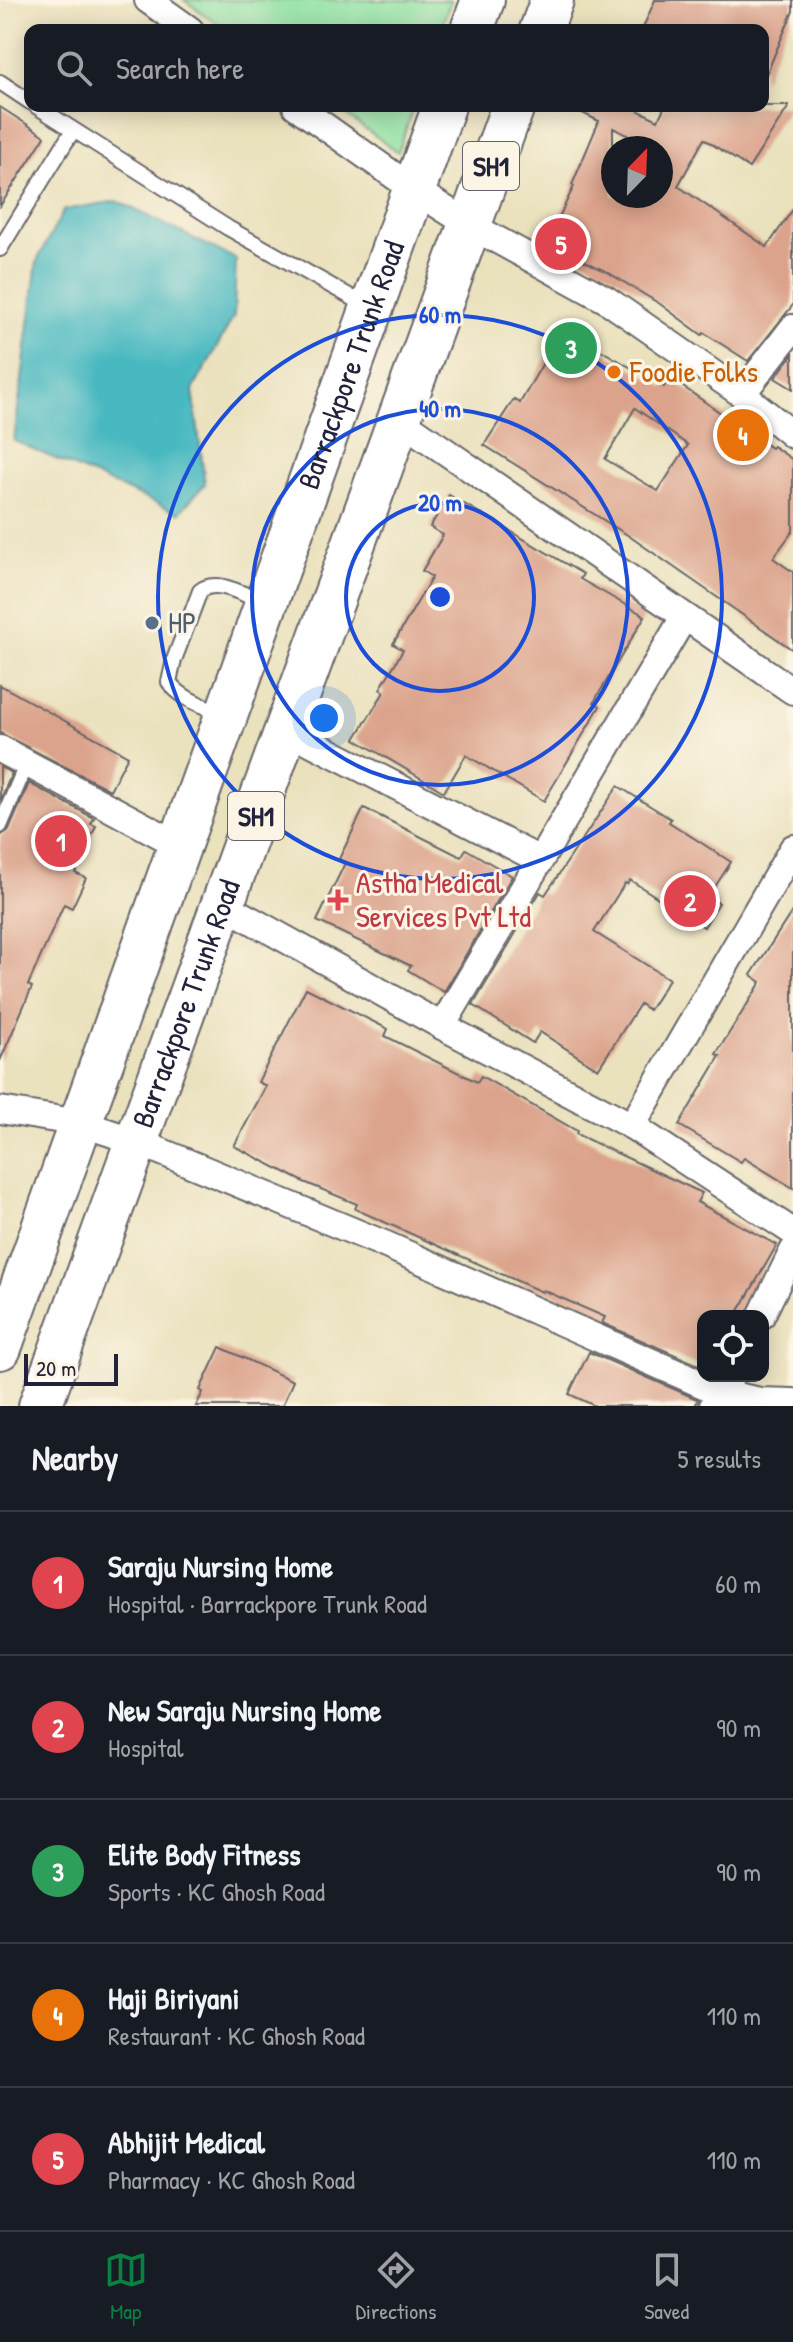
<!DOCTYPE html>
<html lang="en">
<head>
<meta charset="utf-8">
<style>
	body { margin:0; font-family:"Patrick Hand",sans-serif; background:#20242c; color:#f1f3f6 }
	.controls { position:absolute; right:24px; bottom:24px; display:grid; overflow:hidden; border-radius:16px; box-shadow:0 4px 20px #0003 }
	.controls button { width:72px; height:72px; display:grid; place-items:center; padding:0; border:0; border-bottom:2px solid #363941; background:#171b24; color:#f1f3f6; font:40px sans-serif }
	.compass { position:absolute; left:601px; top:136px; width:72px; height:72px; border-radius:50%; background:#171b24; box-shadow:0 4px 20px #0003; rotate:23deg }
	.scale { position:absolute; left:24px; bottom:20px; width:94px; box-sizing:border-box; padding-left:8px; border:4px solid #22223b; border-top:0; font-size:22px; line-height:28px; white-space:nowrap; color:#22223b; -webkit-text-stroke:6px #fcf5e5; paint-order:stroke }
	.you { position:absolute; left:324px; top:718px; width:28px; height:28px; margin:-20px; border:6px solid #fff; border-radius:50%; background:#1a73e8; box-shadow:0 0 0 12px #1a73e833 }
	.badge { display:grid; place-items:center; width:52px; height:52px; border-radius:50%; background:#0b8043; color:#fff; font-size:26px; font-weight:700 }
	.pin { position:absolute; translate:-50% -50%; border:4px solid #fff; box-shadow:0 2px 8px #0006 }
	.list { margin:0; padding:0; list-style:none }
	h2 { display:flex; justify-content:space-between; align-items:center; height:104px; margin:0; padding:0 32px; font-size:34px }
	h2 small { font-size:26px; font-weight:400; color:#9ea1a6 }
	.list li { display:grid; grid-template-columns:52px 1fr auto; gap:24px; align-items:center; box-sizing:border-box; height:144px; padding:0 32px; border-top:2px solid #363941 }
	.list b { display:block; font-size:30px; white-space:nowrap }
	.list p { margin:0; font-size:26px; white-space:nowrap; color:#9ea1a6 }
	.list em { font-size:26px; font-style:normal; color:#9ea1a6 }
	.icon { flex:none; width:44px; height:44px; fill:none; stroke:currentColor; stroke-width:2; stroke-linecap:round; stroke-linejoin:round }
	.map { position:relative; flex:none; width:793px; height:1406px; overflow:hidden }
	.search { position:absolute; background:#171b24; box-shadow:0 4px 20px #0003; left:24px; right:24px; top:24px; height:88px; display:flex; align-items:center; gap:20px; box-sizing:border-box; padding:0 28px; border-radius:16px; color:#9ea1a6; font-size:30px }
	.sheet { height:824px; background:#171b24 }
	nav { display:flex; justify-content:space-around; align-items:center; box-sizing:border-box; height:112px; border-top:2px solid #363941; background:#171b24; font-size:22px; color:#9ea1a6 }
	nav a { display:grid; justify-items:center; gap:4px }
	nav .on { color:#0b8043 }
	.map>svg:first-child { display:block }
	.green { fill:#8ce0a2; stroke:#57816e; stroke-width:2 }
	.water { fill:#4ab9c1; stroke:#366e7e; stroke-width:2 }
	.building { fill:#dba38b; fill-rule:evenodd }
	.lines { fill:none; stroke-linecap:round; stroke-linejoin:round }
	.lane-casing { stroke:#686568; stroke-width:18 }
	.street-casing { stroke:#686568; stroke-width:30 }
	.primary-casing { stroke:#686568; stroke-width:46 }
	.lane { stroke:#fff; stroke-width:14 }
	.street { stroke:#fff; stroke-width:26 }
	.primary { stroke:#fff; stroke-width:42 }
	.ring { fill:none; stroke:#1d4ed8; stroke-width:4 }
	.food-dot { fill:#e8710a; stroke:#fcf5e5; stroke-width:3 }
	.service-dot { fill:#5c6f8a; stroke:#fcf5e5; stroke-width:3 }
	.health-dot { fill:#e0444e; stroke:#fcf5e5; stroke-width:3 }
	.labels { text-anchor:middle; stroke-width:6; stroke-linejoin:round; paint-order:stroke }
	.shield { fill:#fcf5e5; stroke:#63616e; stroke-width:2 }
	.shield-label { font-size:28px; font-weight:bold; fill:#22223b }
	.street-label { font-size:30px; fill:#22223b; stroke:#fcf5e5 }
	.food-label { font-size:30px; fill:#c56008; stroke:#fcf5e5; text-anchor:start }
	.service-label { font-size:30px; fill:#4e5e75; stroke:#fcf5e5; text-anchor:start }
	.health-label { font-size:30px; fill:#be3a42; stroke:#fcf5e5; text-anchor:start }
	.centre { fill:#1d4ed8; stroke:#fcf5e5; stroke-width:4 }
	.ring-label { font-size:24px; text-anchor:middle; font-weight:bold; fill:#1d4ed8; stroke:#fcf5e5; stroke-width:6; stroke-linejoin:round; paint-order:stroke }
</style>
</head>
<body>
<div class="map">
<svg width="793" height="1406" viewBox="0 0 793 1406">
	<rect width="100%" height="100%" fill="#fcf5e5"/>
	<filter id="ink" filterUnits="userSpaceOnUse"><feTurbulence type="fractalNoise" baseFrequency=".0125" numOctaves="2"/><feDisplacementMap in="SourceGraphic" scale="16" xChannelSelector="R" yChannelSelector="G"/><feConvolveMatrix kernelMatrix="1 2 1 2 8 2 1 2 1" color-interpolation-filters="sRGB"/></filter>
	<filter id="wash" filterUnits="userSpaceOnUse"><feTurbulence type="fractalNoise" baseFrequency=".006" numOctaves="4" result="noise"/><feDisplacementMap in="SourceGraphic" scale="32" xChannelSelector="R" yChannelSelector="G"/><feGaussianBlur stdDeviation="1.8" result="paint"/><feColorMatrix in="noise" values="0 0 0 0 0 0 0 0 0 0 0 0 0 0 0 0 0 1.4 0 .05"/><feComposite in="paint" operator="in"/></filter>
	<g filter="url(#wash)">
		<rect width="100%" height="100%" fill="#eae1bd"/>
		<g class="green">
			<path d="M184 0H451L440 30H226Z"/>
			<path d="M333 106H414L398 152Z"/>
		</g>
		<path class="water" d="M117 201 236 259 234 316 193 390 205 484 179 513 14 441 37 261 64 210Z"/>
		<g id="blocks">
			<g class="building">
				<path d="M655 0H793V11L763 82V30H642Z"/>
				<path d="M568 106H629L658 120 665 106H789L749 168 704 139 678 186 767 247 793 209V305L748 361 704 333 702 335 660 304 607 272 547 242 574 186 572 185 599 121ZM613 128 653 148H661V196H613Z"/>
				<path d="M0 107 45 136 0 206Z"/>
				<path d="M563 328 664 387 669 377 771 448 773 446 793 460V531L773 558 793 572V650L629 536 484 445 514 399 520 403ZM635 408 688 445 658 491 605 459Z"/>
				<path d="M793 354V389L775 378Z"/>
				<path d="M449 495 583 574 580 579 645 616 594 702 600 706 544 801 466 755 444 792 355 739 384 692 380 689 403 650 393 644 432 577 422 571 443 535 430 527Z"/>
				<path d="M0 685 128 756 110 790 0 733Z"/>
				<path d="M0 767 12 773 0 801Z"/>
				<path d="M29 783 94 818 91 824 96 826 75 873 86 878 72 908 64 904 28 985 32 987 0 1061V836L9 830Z"/>
				<path d="M618 786 671 819 669 822 731 862 709 896 719 903 704 927 630 880 627 884 625 883 594 932 669 979 649 1010 640 1004 598 1069 540 1032 533 1043 473 1005 540 892 545 895Z"/>
				<path d="M364 808 461 857 466 849 512 876 444 992 408 970 411 966 317 921 345 863 339 859Z"/>
				<path d="M793 910V1188L744 1158 741 1162 679 1125 720 1056 716 1054 761 982 751 975Z"/>
				<path d="M306 988 388 1029 385 1036 477 1082 481 1076 577 1131 576 1134 702 1193 697 1202 777 1245 736 1316H703V1367L602 1323 605 1317 543 1290 542 1292 355 1209 357 1204 304 1182 234 1146 266 1086 258 1082Z"/>
				<path d="M220 1347 293 1381 282 1406H196L203 1392 200 1390Z"/>
				<path d="M589 1352 699 1400H698L695 1406H595L569 1394Z"/>
			</g>
		</g>
	</g>
	<g filter="url(#ink)">
		<use href="#blocks" fill-opacity="0" stroke="#686568" stroke-width="2"/>
		<g class="lines">
			<g class="lane-casing">
				<g id="lane">
					<path d="M0 82 30 102"/>
					<path d="M36 106 228 228 367 306"/>
					<path d="M0 249 73 130"/>
					<path d="M221 714C203 705 181 699 169 682L174 660 200 591C216 577 246 596 263 602"/>
					<path d="M0 826 27 763"/>
				</g>
			</g>
			<g class="street-casing">
				<g id="street">
					<path d="M148 0 190 30"/>
					<path d="M296 106 413 189 470 225 607 300 742 394 793 435"/>
					<path d="M742 394 793 328"/>
					<path d="M400 420 793 691"/>
					<path d="M287 730 540 860"/>
					<path d="M0 749 179 845"/>
					<path d="M224 905 442 1026 632 1126 793 1232"/>
					<path d="M442 1026 684 617"/>
					<path d="M0 1110 80 1123 138 1142 384 1244 722 1393 731 1376"/>
					<path d="M632 1126 793 848"/>
					<path d="M761 1316 793 1251"/>
					<path d="M713 1406 722 1393 760 1401 793 1402"/>
				</g>
			</g>
			<g class="primary-casing">
				<g id="primary">
					<path d="M472 30 483 0"/>
					<path d="M541 30 552 0"/>
					<path id="s1" d="M0 1348 444 106"/>
					<path id="s2" d="M40 1406 513 106"/>
				</g>
			</g>
			<use href="#lane" class="lane"/>
			<use href="#street" class="street"/>
			<use href="#primary" class="primary"/>
		</g>
	</g>
	<g class="ring">
		<circle cx="440" cy="597" r="94"/>
		<circle cx="440" cy="597" r="188"/>
		<circle cx="440" cy="597" r="282"/>
	</g>
	<circle class="food-dot" cx="614" cy="372" r="8"/>
	<circle class="service-dot" cx="152" cy="623" r="8"/>
	<path class="health-dot" d="M334 888h8v8h8v8h-8v8h-8v-8h-8v-8h8z"/>
	<g class="labels">
		<g class="shield">
			<rect x="463" y="142" width="56" height="48" rx="6"/>
			<rect x="228" y="792" width="56" height="48" rx="6"/>
		</g>
		<g class="shield-label">
			<text x="491" y="176">SH1</text>
			<text x="256" y="826">SH1</text>
		</g>
		<g class="street-label">
			<text dy="10" stroke="none"><textPath href="#s1" startOffset="1044">Barrackpore Trunk Road</textPath></text>
			<text dy="10" stroke="none"><textPath href="#s2" startOffset="428">Barrackpore Trunk Road</textPath></text>
		</g>
		<g class="food-label">
			<text x="630" y="382">Foodie Folks</text>
		</g>
		<g class="service-label">
			<text x="168" y="633">HP</text>
		</g>
		<g class="health-label">
			<text x="356" y="893">Astha Medical<tspan x="356" dy="34">Services Pvt Ltd</tspan></text>
		</g>
	</g>
	<circle cx="440" cy="597" r="12" class="centre"/>
	<g class="ring-label">
		<text x="440" y="323">60 m</text>
		<text x="440" y="417">40 m</text>
		<text x="440" y="511">20 m</text>
	</g>
</svg>
<div class="controls">
<button><svg class="icon" aria-label="locate" viewBox="0 0 24 24"><circle cx="12" cy="12" r="6"/><path d="M12 2v4M12 18v4M2 12h4M18 12h4"/></svg></button>
</div>
<svg class="compass" viewBox="-18 -18 36 36"><path d="M0-13l5 13h-10z" fill="#e53935"/><path d="M0 13l5-13h-10z" fill="#9ea1a6"/></svg>
<div class="scale">20 m</div>
<div class="you"></div>
<div class="pin badge" style="left:61px;top:841px;background:#e0444e">1</div>
<div class="pin badge" style="left:690px;top:901px;background:#e0444e">2</div>
<div class="pin badge" style="left:571px;top:348px;background:#2e9e5b">3</div>
<div class="pin badge" style="left:743px;top:435px;background:#e8710a">4</div>
<div class="pin badge" style="left:561px;top:244px;background:#e0444e">5</div>
<div class="search"><svg class="icon" aria-label="search" viewBox="0 0 24 24"><circle cx="10" cy="10" r="6"/><path d="M15 15l6 6"/></svg>Search here</div>
</div>
<section class="sheet">
<h2>Nearby<small>5 results</small></h2>
<ul class="list">
<li><span class="badge" style="background:#e0444e">1</span><div><b>Saraju Nursing Home</b><p>Hospital · Barrackpore Trunk Road</p></div><em>60 m</em></li>
<li><span class="badge" style="background:#e0444e">2</span><div><b>New Saraju Nursing Home</b><p>Hospital</p></div><em>90 m</em></li>
<li><span class="badge" style="background:#2e9e5b">3</span><div><b>Elite Body Fitness</b><p>Sports · KC Ghosh Road</p></div><em>90 m</em></li>
<li><span class="badge" style="background:#e8710a">4</span><div><b>Haji Biriyani</b><p>Restaurant · KC Ghosh Road</p></div><em>110 m</em></li>
<li><span class="badge" style="background:#e0444e">5</span><div><b>Abhijit Medical</b><p>Pharmacy · KC Ghosh Road</p></div><em>110 m</em></li>
</ul>
</section>
<nav>
<a class="on"><svg class="icon" aria-label="map" viewBox="0 0 24 24"><path d="M3 6l6-2 6 2 6-2v14l-6 2-6-2-6 2zM9 4v14M15 6v14"/></svg>Map</a>
<a><svg class="icon" aria-label="directions" viewBox="0 0 24 24"><path d="M12 3l9 9-9 9-9-9zM9 14v-3h6M13 9l2 2-2 2"/></svg>Directions</a>
<a><svg class="icon" aria-label="saved" viewBox="0 0 24 24"><path d="M7 4h10v16l-5-4-5 4z"/></svg>Saved</a>
</nav>
</body>
</html>
